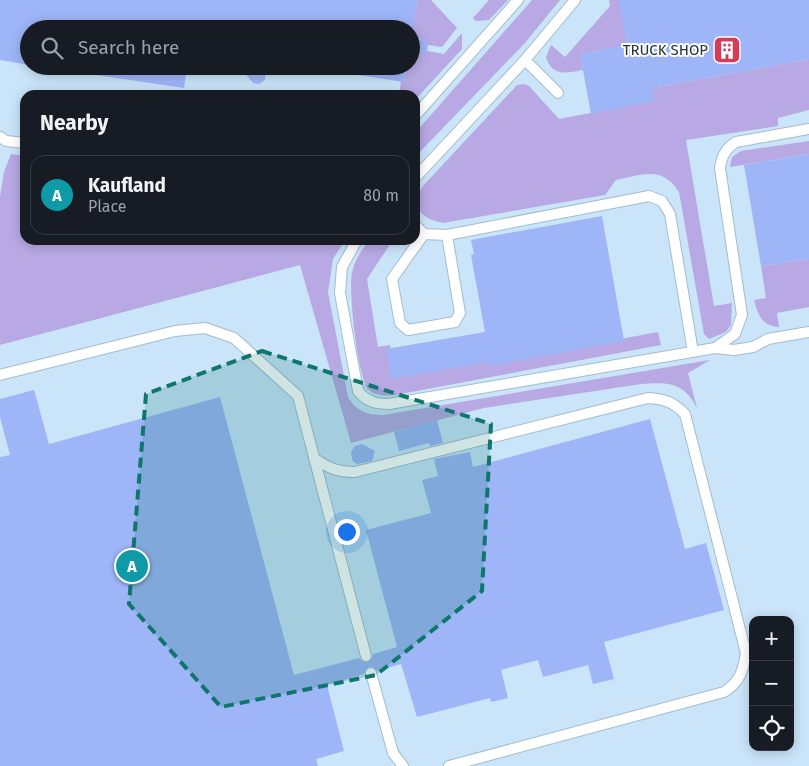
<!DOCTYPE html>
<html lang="en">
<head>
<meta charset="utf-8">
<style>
	body { margin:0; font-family:"Fira Sans",sans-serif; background:#20242c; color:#f1f3f6 }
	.controls { position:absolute; right:15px; bottom:15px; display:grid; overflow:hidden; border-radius:10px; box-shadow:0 2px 12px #0003 }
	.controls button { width:45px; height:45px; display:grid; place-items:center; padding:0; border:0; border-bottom:1px solid #363941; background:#171b24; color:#f1f3f6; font:25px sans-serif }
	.you { position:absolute; left:346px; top:531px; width:18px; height:18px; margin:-12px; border:4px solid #fff; border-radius:50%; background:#1a73e8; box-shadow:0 0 0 8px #1a73e833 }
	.badge { display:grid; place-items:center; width:32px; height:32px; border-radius:50%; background:#d03f57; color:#fff; font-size:16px; font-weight:700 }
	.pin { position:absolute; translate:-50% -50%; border:2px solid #fff; box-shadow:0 1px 5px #0006 }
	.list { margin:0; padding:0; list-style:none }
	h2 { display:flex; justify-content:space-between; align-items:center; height:65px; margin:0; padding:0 20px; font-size:21px }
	h2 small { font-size:16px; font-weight:400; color:#9ea1a6 }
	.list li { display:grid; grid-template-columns:32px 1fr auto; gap:15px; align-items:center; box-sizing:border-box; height:80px; margin:0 10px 10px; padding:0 10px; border:1px solid #363941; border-radius:15px }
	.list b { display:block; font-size:19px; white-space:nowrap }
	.list p { margin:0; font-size:16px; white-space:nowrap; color:#9ea1a6 }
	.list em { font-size:16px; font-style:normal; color:#9ea1a6 }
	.icon { flex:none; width:28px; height:28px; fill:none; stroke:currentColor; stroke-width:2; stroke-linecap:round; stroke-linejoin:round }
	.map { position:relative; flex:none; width:809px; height:766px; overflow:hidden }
	.search { position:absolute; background:#171b24; box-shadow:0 2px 12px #0003; left:20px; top:20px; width:400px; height:55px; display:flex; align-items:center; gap:12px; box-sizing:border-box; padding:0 18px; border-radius:28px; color:#9ea1a6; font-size:19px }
	.panel { position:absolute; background:#171b24; box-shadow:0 2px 12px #0003; left:20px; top:90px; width:400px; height:155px; border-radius:15px }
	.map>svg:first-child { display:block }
	.green { fill:#b8a9e4 }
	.building { fill:#9eb5f7 }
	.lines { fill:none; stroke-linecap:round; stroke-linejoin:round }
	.service-casing { stroke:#a3bcd0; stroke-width:12 }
	.service { stroke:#fff; stroke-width:10 }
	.marked { fill:#0f766e; fill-opacity:0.2; stroke:#0f766e; stroke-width:4; stroke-dasharray:10 6; stroke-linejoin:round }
	.labels { text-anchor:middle; stroke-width:4; stroke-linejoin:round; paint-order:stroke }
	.poi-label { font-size:15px; fill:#273139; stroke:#fff; text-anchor:end }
</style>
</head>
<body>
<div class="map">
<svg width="809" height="766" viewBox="0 0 809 766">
	<rect width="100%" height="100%" fill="#cae4f9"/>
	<g class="green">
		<path d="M417 0H431L457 28 442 47 428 45 424 40 411 38Z"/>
		<path d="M489 0H508L489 20 476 21 473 18Z"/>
		<path d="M532 0H560L525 43 415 157V133Z"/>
		<path d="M609 0H618L644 42 580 54 583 70C566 73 552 77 546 57L551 45 565 57 610 6Z"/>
		<path d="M462 33V49L415 100V95H399L401 81 404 82 407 66H411V54L422 55 427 51 444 54Z"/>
		<path d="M809 59V110L778 118V126L686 140 714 306 732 303 731 325 726 332 709 339 704 334 679 192C662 165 642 175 616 180L605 195 443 223C429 220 420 216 415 202L422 187 517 85 524 84 529 86 559 119 654 101 652 88Z"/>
		<path d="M809 141V154L730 167 732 157 741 151Z"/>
		<path d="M11 154 25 156V240H345L333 259 328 292 348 397C356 411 367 415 383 415L710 360 688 373 697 408C684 382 668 382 641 384L484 408 351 443 300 265 0 345V197L4 172Z"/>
		<path d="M370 240H393L367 279 378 347 390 345 394 375 493 359V363L658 332 661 345 395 395C386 396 376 396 369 390 358 380 348 289 352 273 354 261 362 249 370 240Z"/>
		<path d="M809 259V307L777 313 779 327C762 326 758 315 754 300L766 298 761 266Z"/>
	</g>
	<g class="building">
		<path d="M0 0H417L413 29H29V65L0 60Z"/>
		<path d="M618 0H809V59L652 88 655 101 591 114 580 54 627 45Z"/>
		<path d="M411 38 424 40 428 45 427 51 422 55 411 54Z"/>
		<path d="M97 66H187L184 88 96 75Z"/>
		<path d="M239 66H266L265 80 259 84 253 83Z"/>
		<path d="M359 66H407L404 82 358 75Z"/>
		<path d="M809 154V259L761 266 744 165Z"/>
		<path d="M602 216 624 341 490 366 489 362 391 379 386 349 485 332 471 255 474 254 471 240Z"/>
		<path d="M34 390 49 444 220 397 294 675 359 658 364 662H368L372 658 373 654 397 647 366 530 431 513 422 480 438 476 434 459 470 452 473 467 650 419 685 549 706 543 724 610 604 642 614 679 593 684 588 665 543 677 538 660 501 670 508 698 491 702 490 698 417 717 401 664 377 671 373 667H369L364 674 327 685 344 751 316 759 318 766H0V457L10 455 0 417V399Z"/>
		<path d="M437 420 443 443 430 446 429 443 399 451 394 432Z"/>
		<path d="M362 444 375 451 372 461 357 464 352 460 351 452 355 446Z"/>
	</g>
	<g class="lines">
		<g class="service-casing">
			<g id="service">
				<path d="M525 60 558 93"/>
				<path d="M415 116 518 0"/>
				<path d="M0 137 6 141 25 143"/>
				<path d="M415 178 525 60 575 0"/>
				<path d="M415 225 424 234 447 235 649 196 662 201 670 214 693 352"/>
				<path d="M424 234 392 279 400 323 408 330 455 322 460 313 447 235"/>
				<path d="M357 240 342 267 340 293 358 391C367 402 376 404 389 404L715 348 734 350 753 347 768 339 809 332"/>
				<path d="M715 348 735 334 742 315 720 168C722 156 725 149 736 142L809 129"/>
				<path d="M0 375 175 331 205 328 234 338 298 396 366 656"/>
				<path d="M314 458C328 468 337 472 355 472L648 398C665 399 673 402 685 414L746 653C743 671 740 682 724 692L449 766"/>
				<path d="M371 673 393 753 403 766"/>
			</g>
		</g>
		<use href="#service" class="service"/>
	</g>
	<path class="marked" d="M262 351 491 424 482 591 376 675 221 707 129 604 146 394Z"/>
	<defs>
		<g id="building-square" transform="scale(1.4375)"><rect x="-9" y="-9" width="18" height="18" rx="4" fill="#d03f57" stroke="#fff"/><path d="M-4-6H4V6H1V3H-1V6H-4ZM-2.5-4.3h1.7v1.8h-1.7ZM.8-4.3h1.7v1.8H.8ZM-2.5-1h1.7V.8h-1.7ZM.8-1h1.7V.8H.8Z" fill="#fff"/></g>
	</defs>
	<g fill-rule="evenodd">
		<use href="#building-square" x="727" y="50"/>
	</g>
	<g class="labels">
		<g class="poi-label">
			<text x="708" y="55">TRUCK SHOP</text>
		</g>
	</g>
</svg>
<div class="controls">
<button>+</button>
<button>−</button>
<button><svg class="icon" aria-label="locate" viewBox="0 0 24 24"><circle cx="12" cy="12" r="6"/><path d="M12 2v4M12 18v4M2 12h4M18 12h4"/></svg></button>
</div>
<div class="you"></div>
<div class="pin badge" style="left:132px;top:566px;background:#0f9aa8">A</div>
<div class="search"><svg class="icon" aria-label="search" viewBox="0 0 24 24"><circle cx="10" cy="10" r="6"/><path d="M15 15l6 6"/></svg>Search here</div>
<section class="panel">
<h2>Nearby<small></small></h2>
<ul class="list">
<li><span class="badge" style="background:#0f9aa8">A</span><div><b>Kaufland</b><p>Place</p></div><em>80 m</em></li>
</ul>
</section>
</div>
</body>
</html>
